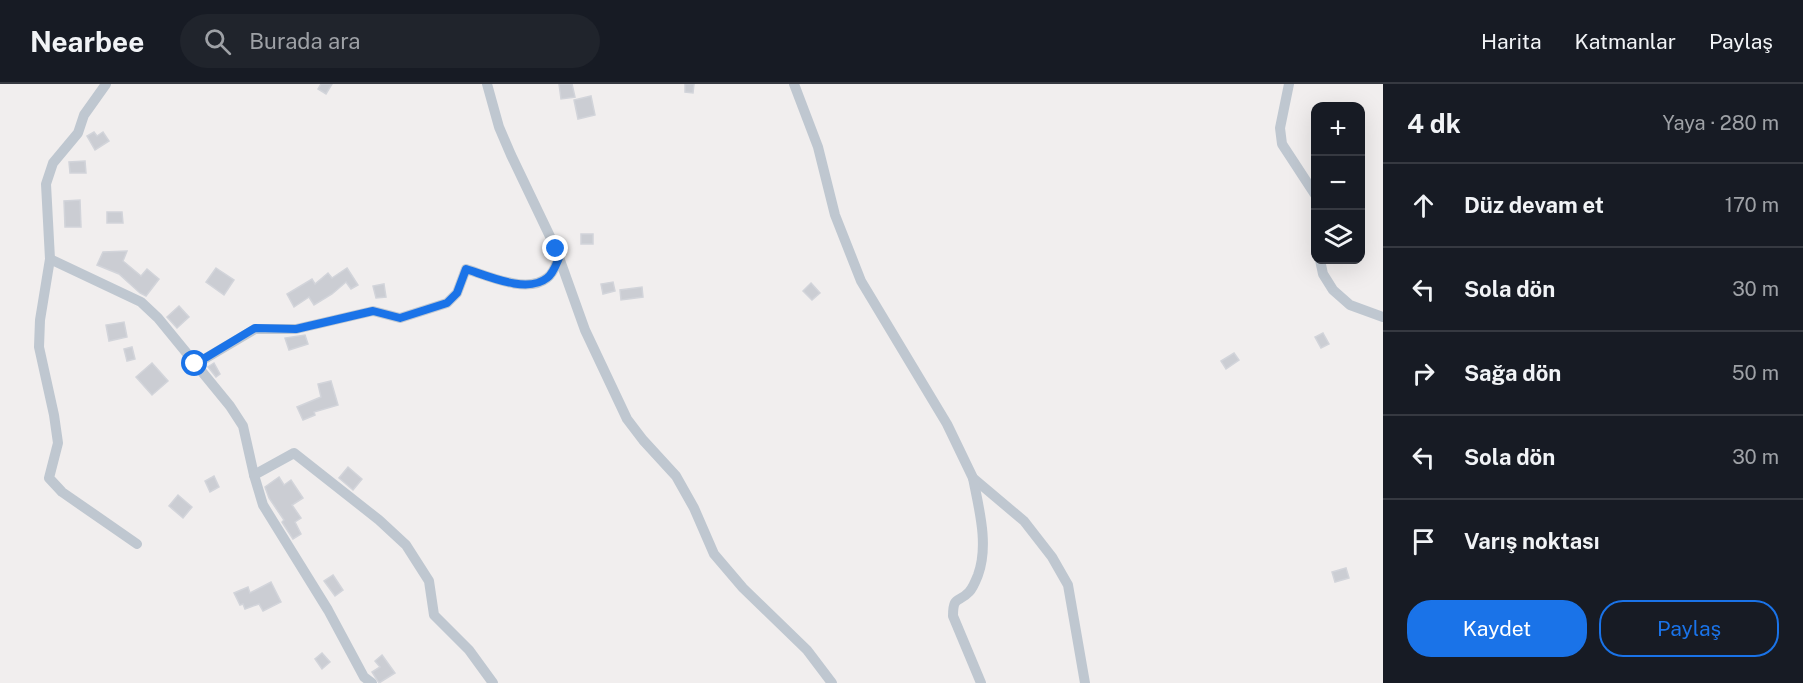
<!DOCTYPE html>
<html lang="tr">
<head>
<meta charset="utf-8">
<style>
	body { margin:0; font-family:"Public Sans",sans-serif; background:#20242c; color:#f1f3f6 }
	.controls { position:absolute; right:18px; top:18px; display:grid; overflow:hidden; border-radius:12px; box-shadow:0 6px 24px #0002 }
	.controls button { width:54px; height:54px; display:grid; place-items:center; padding:0; border:0; border-bottom:2px solid #363941; background:#171b24; color:#f1f3f6; font:30px sans-serif }
	.stop { position:absolute; width:18px; height:18px; margin:-14px; border:4px solid #1a73e8; border-radius:50%; background:#fff }
	.stop.end { background:#1a73e8; border-color:#fff; box-shadow:0 2px 6px #0008 }
	.list { margin:0; padding:0; list-style:none }
	h2 { display:flex; justify-content:space-between; align-items:center; height:78px; margin:0; padding:0 24px; font-size:26px }
	h2 small { font-size:20px; font-weight:400; color:#9ea1a6 }
	.list li { display:grid; grid-template-columns:39px 1fr auto; gap:18px; align-items:center; box-sizing:border-box; height:84px; padding:0 24px; border-top:2px solid #363941 }
	.list b { display:block; font-size:22px; white-space:nowrap }
	.list em { font-size:20px; font-style:normal; color:#9ea1a6 }
	.actions { display:flex; gap:12px; padding:18px 24px }
	.actions a { flex:1; padding:14px 0; border:2px solid #1a73e8; border-radius:24px; text-align:center; font-size:21px; color:#1a73e8 }
	.actions .main { background:#1a73e8; color:#fff }
	.icon { flex:none; width:33px; height:33px; fill:none; stroke:currentColor; stroke-width:2; stroke-linecap:round; stroke-linejoin:round }
	.map { position:relative; flex:none; width:1383px; height:599px; overflow:hidden }
	header { display:flex; align-items:center; gap:36px; box-sizing:border-box; height:84px; padding:0 30px; background:#171b24; border-bottom:2px solid #363941 }
	header strong { font-size:28px }
	nav { display:flex; gap:33px; margin-inline-start:auto; font-size:21px }
	.search { width:420px; height:54px; background:#20242c; display:flex; align-items:center; gap:15px; box-sizing:border-box; padding:0 21px; border-radius:33px; color:#9ea1a6; font-size:22px }
	main { display:flex }
	aside { flex:1; background:#171b24 }
	.map>svg:first-child { display:block }
	.building { fill:#cbcdd3; stroke:#d2d4da; stroke-width:1.5 }
	.lines { fill:none; stroke-linecap:round; stroke-linejoin:round }
	.street { stroke:#bfc7d0; stroke-width:10 }
	.route { stroke:#1a73e8; stroke-width:8 }
</style>
</head>
<body>
<header>
<strong>Nearbee</strong>
<div class="search"><svg class="icon" aria-label="search" viewBox="0 0 24 24"><circle cx="10" cy="10" r="6"/><path d="M15 15l6 6"/></svg>Burada ara</div>
<nav><a>Harita</a><a>Katmanlar</a><a>Paylaş</a></nav>
</header>
<main>
<div class="map">
<svg width="1383" height="599" viewBox="0 0 1383 599">
	<rect width="100%" height="100%" fill="#f1eeee"/>
	<g class="building">
		<path d="M321 0H332L326 10 318 5Z"/>
		<path d="M559 0H572L575 13 561 15Z"/>
		<path d="M685 0H694L693 9 685 8Z"/>
		<path d="M591 12 595 31 578 35 574 16Z"/>
		<path d="M94 48 97 52 103 48 109 57 95 66 87 52Z"/>
		<path d="M85 77 86 89H70L69 78Z"/>
		<path d="M80 116 81 143H65L64 117Z"/>
		<path d="M107 128H122L123 139H107Z"/>
		<rect x="581" y="150" width="12" height="10"/>
		<path d="M127 167 123 177 141 192 147 185 159 195 146 212 140 209 119 190 97 181 103 168Z"/>
		<path d="M216 184 234 196 224 211 206 198Z"/>
		<path d="M347 184 358 201 351 205 346 198 332 210 314 221 309 213 294 223 287 210 312 195 315 200 328 189 332 194Z"/>
		<path d="M613 198 615 207 603 210 601 200Z"/>
		<path d="M811 199 820 209 812 216 803 207Z"/>
		<path d="M384 200 386 213 376 214 373 202Z"/>
		<path d="M642 203 643 213 621 216 620 206Z"/>
		<path d="M179 222 189 233 177 244 167 233Z"/>
		<path d="M124 238 127 253 109 257 106 241Z"/>
		<path d="M1323 249 1329 260 1321 264 1315 253Z"/>
		<path d="M305 251 308 260 289 266 285 254Z"/>
		<path d="M132 263 135 275 127 277 124 265Z"/>
		<path d="M1234 269 1239 276 1226 285 1221 277Z"/>
		<path d="M152 279 168 297 152 311 136 293Z"/>
		<path d="M214 279 220 290 216 293 208 283Z"/>
		<path d="M331 297 338 321 314 328 315 331 303 336 297 323 321 313 318 300Z"/>
		<path d="M348 383 362 395 353 406 339 394Z"/>
		<path d="M214 392 219 403 210 408 205 397Z"/>
		<path d="M279 393 284 401 291 396 303 414 292 421 301 434 295 438 301 450 293 455 282 438 284 436 269 414 265 403Z"/>
		<path d="M178 411 192 423 183 434 169 422Z"/>
		<path d="M1346 484 1349 494 1335 498 1332 488Z"/>
		<path d="M333 491 343 506 335 512 324 497Z"/>
		<path d="M271 498 281 518 263 527 259 520 245 525 243 520 240 521 234 509 248 503 250 509Z"/>
		<path d="M322 569 330 578 322 585 315 575Z"/>
		<path d="M382 571 395 589 379 599 372 588 380 583 375 577Z"/>
	</g>
	<g class="lines">
		<g class="street">
			<path d="M106 0 84 31 78 49 53 79 46 100 50 175 40 236 39 263 54 331 58 359 49 394 62 408 137 460"/>
			<path d="M487 0 499 43 511 71 556 165 585 246 627 335 643 356 676 392 694 424 714 470 743 504 807 566 832 599"/>
			<path d="M794 0 818 63 835 131 861 197 947 340 973 394 1024 437 1052 473 1068 501 1085 599"/>
			<path d="M1289 0 1280 44 1282 60 1316 112"/>
			<path d="M50 175 141 218 158 234 230 322 243 342 254 391 263 421 328 526 364 593 372 599"/>
			<path d="M1320 176 1323 190 1333 206 1350 221 1383 233"/>
			<path d="M196 280 255 245H296L373 227 400 234 447 219 457 209 466 185C488 192 527 210 547 194 553 190 556 181 559 174"/>
			<path d="M254 391 294 369 379 436 406 461 429 497 434 531 469 566 493 599"/>
			<path d="M973 394C979 425 989 461 978 491 976 496 973 504 969 508 959 519 953 511 953 532L981 599"/>
		</g>
	</g>
	<g class="lines">
		<path class="route" d="M195 280 255 244 296 245 373 227 400 234 447 219 457 209 466 185C488 192 527 210 547 194 553 190 556 181 559 174L556 165"/>
	</g>
</svg>
<div class="controls">
<button>+</button>
<button>−</button>
<button><svg class="icon" aria-label="layers" viewBox="0 0 24 24"><path d="M12 4l9 5-9 5-9-5zM3 14l9 5 9-5"/></svg></button>
</div>
<div class="stop" style="left:195px;top:280px"></div>
<div class="stop end" style="left:556px;top:165px"></div>
</div>
<aside>
<h2>4 dk<small>Yaya · 280 m</small></h2>
<ul class="list">
<li><svg class="icon" aria-label="ahead" viewBox="0 0 24 24"><path d="M12 20V5M6 11l6-6 6 6"/></svg><div><b>Düz devam et</b></div><em>170 m</em></li>
<li><svg class="icon" aria-label="left" viewBox="0 0 24 24"><path d="M17 20v-9H6M10 6l-5 5 5 5"/></svg><div><b>Sola dön</b></div><em>30 m</em></li>
<li><svg class="icon" aria-label="right" viewBox="0 0 24 24"><path d="M7 20v-9h11M14 6l5 5-5 5"/></svg><div><b>Sağa dön</b></div><em>50 m</em></li>
<li><svg class="icon" aria-label="left" viewBox="0 0 24 24"><path d="M17 20v-9H6M10 6l-5 5 5 5"/></svg><div><b>Sola dön</b></div><em>30 m</em></li>
<li><svg class="icon" aria-label="arrive" viewBox="0 0 24 24"><path d="M6 21V4h12l-3 4 3 4H6"/></svg><div><b>Varış noktası</b></div></li>
</ul>
<div class="actions"><a class="main">Kaydet</a><a>Paylaş</a></div>
</aside>
</main>
</body>
</html>
